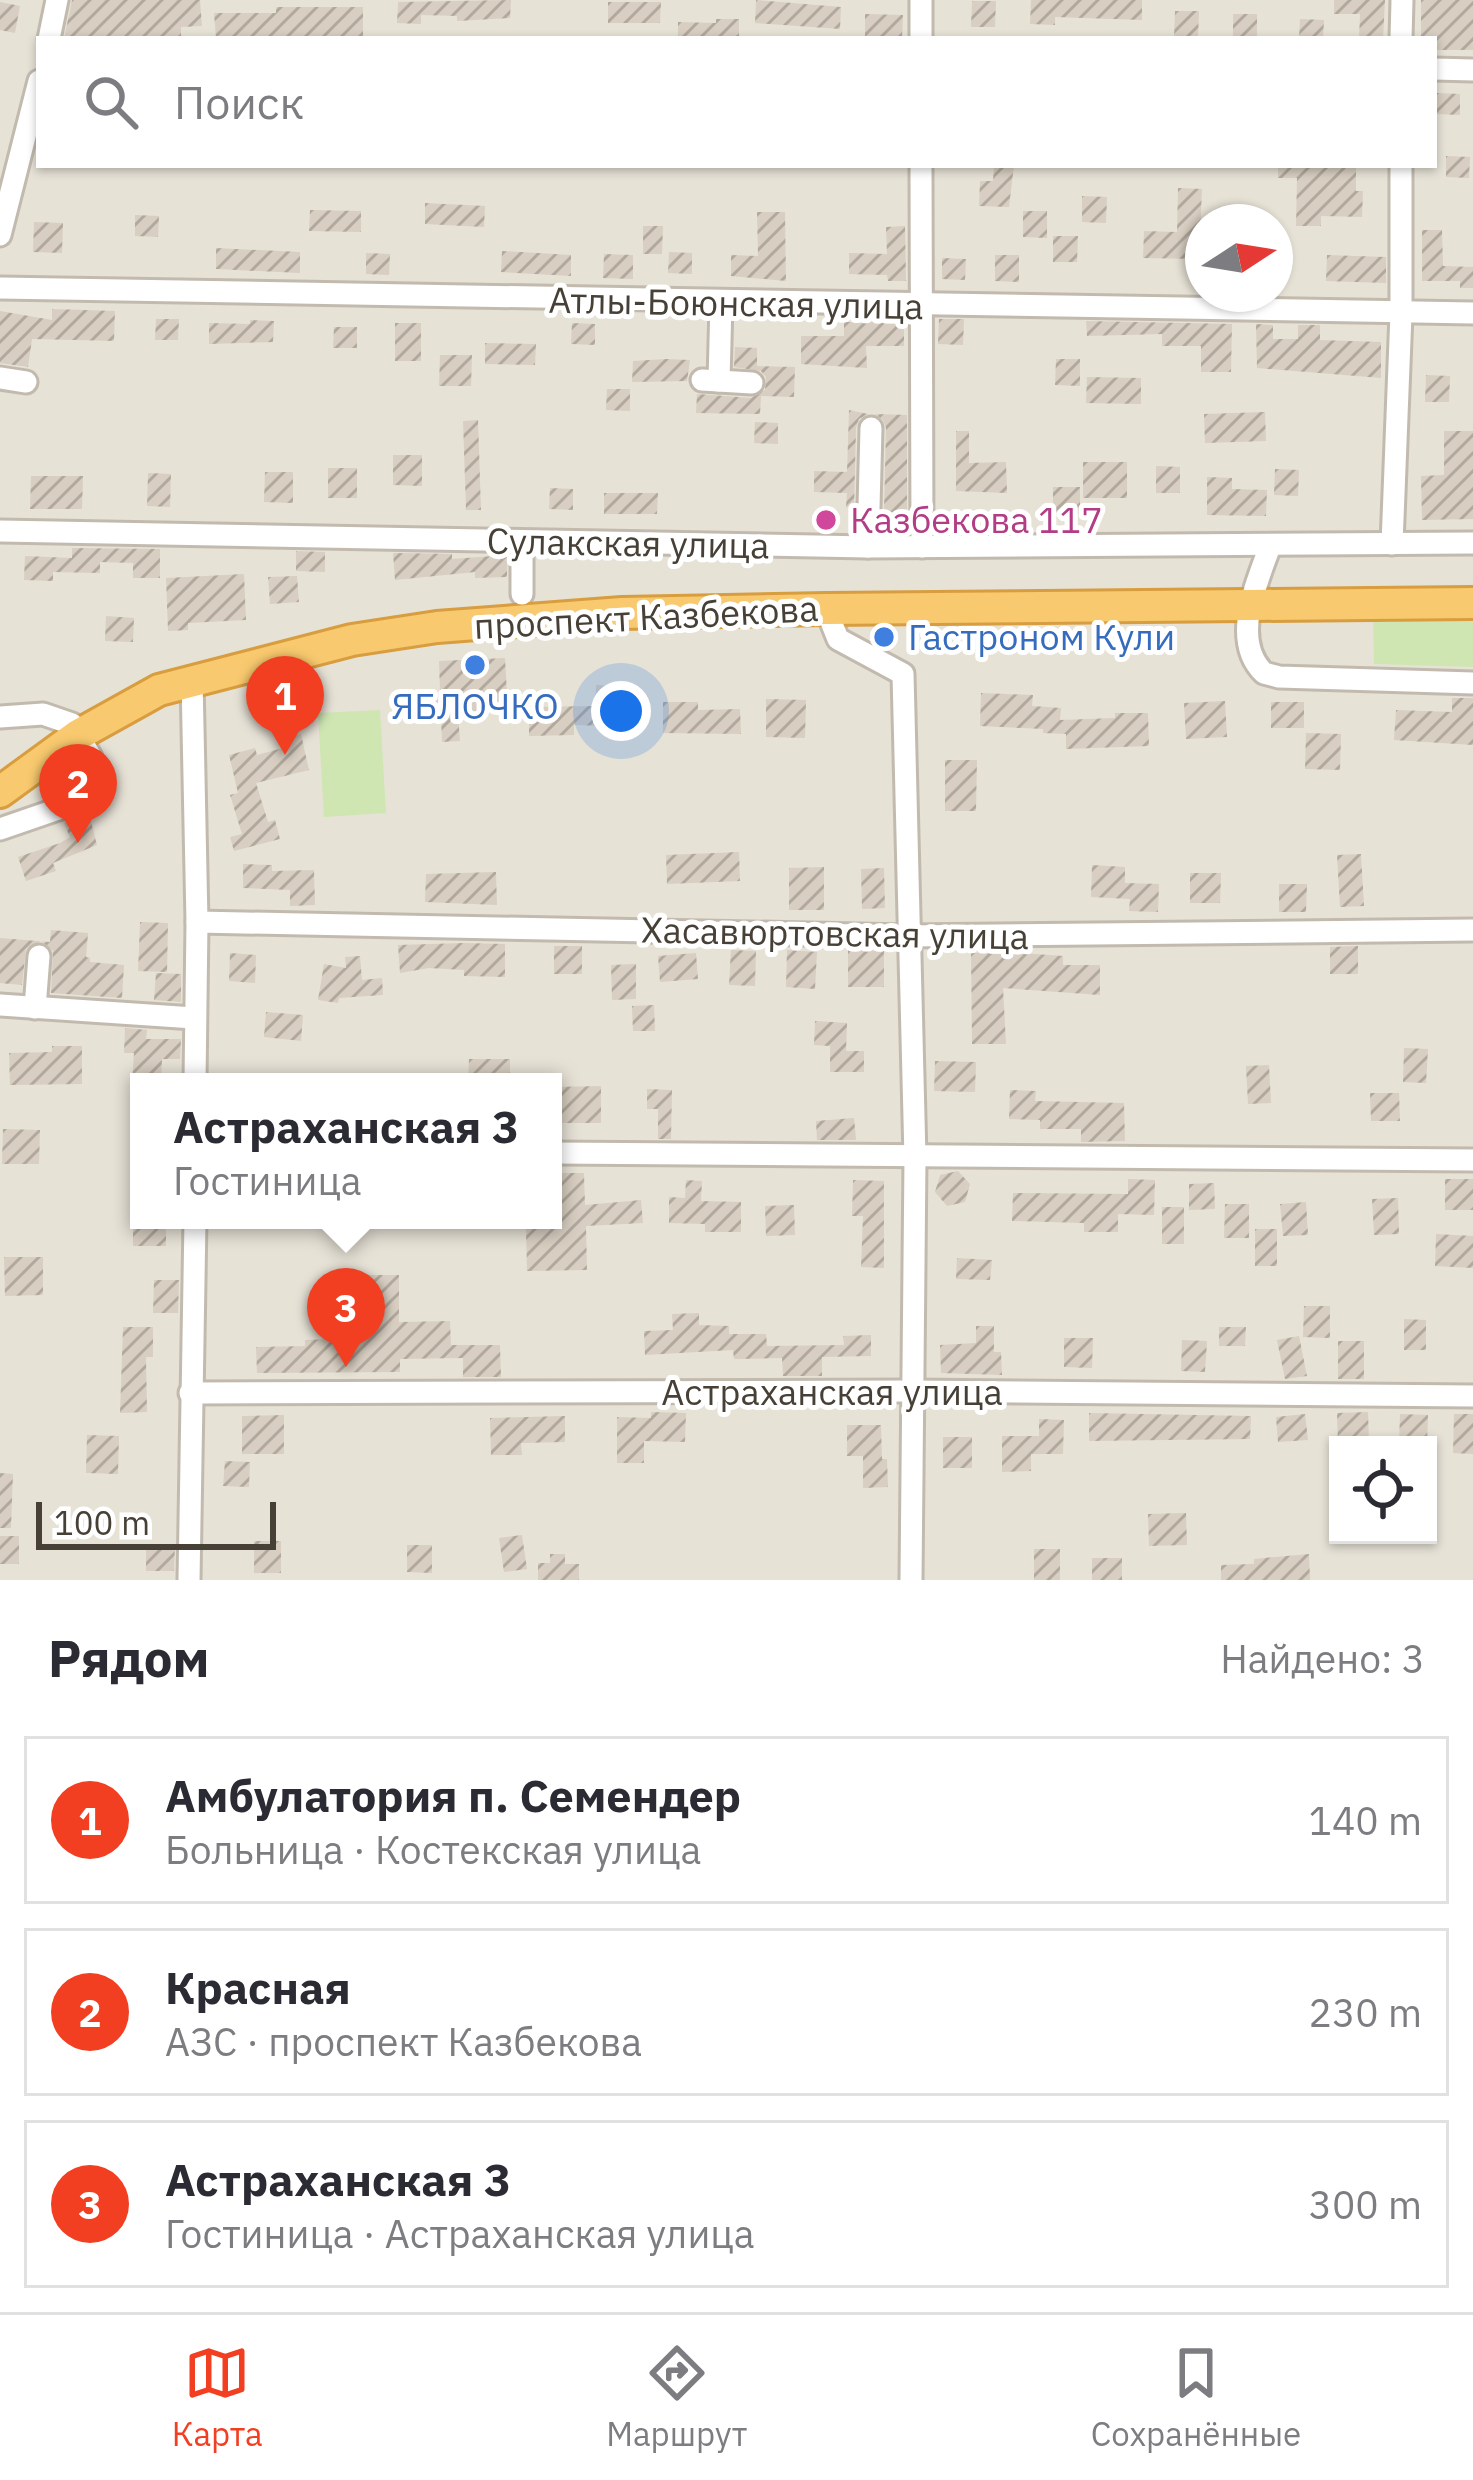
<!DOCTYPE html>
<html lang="ru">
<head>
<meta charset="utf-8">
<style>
	body { margin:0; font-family:"IBM Plex Sans",sans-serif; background:#f2f2f3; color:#2b2b33 }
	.controls { position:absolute; right:36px; bottom:36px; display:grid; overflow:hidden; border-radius:0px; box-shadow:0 3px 9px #0004 }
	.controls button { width:108px; height:108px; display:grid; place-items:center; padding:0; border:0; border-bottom:3px solid #e1e1e2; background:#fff; color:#2b2b33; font:60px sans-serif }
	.compass { position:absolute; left:1185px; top:204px; width:108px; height:108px; border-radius:50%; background:#fff; box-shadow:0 3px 9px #0004; rotate:78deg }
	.scale { position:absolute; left:36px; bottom:30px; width:240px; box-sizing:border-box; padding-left:12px; border:6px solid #474037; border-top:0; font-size:33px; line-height:42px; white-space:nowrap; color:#474037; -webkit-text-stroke:9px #fff; paint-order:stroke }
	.you { position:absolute; left:621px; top:711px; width:42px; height:42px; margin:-30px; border:9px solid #fff; border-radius:50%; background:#1a73e8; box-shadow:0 0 0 18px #1a73e833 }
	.badge { display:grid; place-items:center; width:78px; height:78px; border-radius:50%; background:#f23e21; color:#fff; font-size:39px; font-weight:700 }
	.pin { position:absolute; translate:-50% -99px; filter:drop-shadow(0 3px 6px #0008) }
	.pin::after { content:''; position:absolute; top:63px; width:42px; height:36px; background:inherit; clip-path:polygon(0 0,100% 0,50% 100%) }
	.popup { position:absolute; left:130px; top:1073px; width:432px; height:156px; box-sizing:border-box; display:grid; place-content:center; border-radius:0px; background:#fff; filter:drop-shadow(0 3px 9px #0005); font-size:39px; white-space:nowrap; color:#7c7c81 }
	.popup b { font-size:45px; color:#2b2b33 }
	.popup::after { content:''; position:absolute; left:50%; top:100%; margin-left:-24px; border:24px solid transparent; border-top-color:#fff }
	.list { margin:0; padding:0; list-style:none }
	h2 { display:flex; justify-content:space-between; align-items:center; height:156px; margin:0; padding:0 48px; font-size:51px }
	h2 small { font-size:39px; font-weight:400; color:#7c7c81 }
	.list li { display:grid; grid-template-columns:78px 1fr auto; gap:36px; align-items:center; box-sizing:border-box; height:168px; margin:0 24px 24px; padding:0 24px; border:3px solid #e1e1e2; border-radius:0px }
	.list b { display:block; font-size:45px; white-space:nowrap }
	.list p { margin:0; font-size:39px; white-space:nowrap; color:#7c7c81 }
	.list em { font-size:39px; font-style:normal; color:#7c7c81 }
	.icon { flex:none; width:66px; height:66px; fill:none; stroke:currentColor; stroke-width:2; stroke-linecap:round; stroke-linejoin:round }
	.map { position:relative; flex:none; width:1473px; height:1580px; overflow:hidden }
	.search { position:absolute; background:#fff; box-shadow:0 3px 9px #0004; left:36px; right:36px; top:36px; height:132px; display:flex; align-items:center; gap:30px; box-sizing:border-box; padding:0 42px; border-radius:0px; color:#7c7c81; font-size:45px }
	.sheet { height:732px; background:#fff }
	nav { display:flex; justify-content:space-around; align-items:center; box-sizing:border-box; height:168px; border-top:3px solid #e1e1e2; background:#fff; font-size:33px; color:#7c7c81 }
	nav a { display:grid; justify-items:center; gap:6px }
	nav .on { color:#f23e21 }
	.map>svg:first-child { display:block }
	.residential { fill:#e7e2d6; fill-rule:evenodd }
	.park { fill:#cfe6b2 }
	.building { fill:url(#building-hatch) }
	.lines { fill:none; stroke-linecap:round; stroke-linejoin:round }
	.minor-casing { stroke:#c2baae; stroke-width:27 }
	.highway-casing { stroke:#d89d3e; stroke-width:36 }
	.minor { stroke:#fff; stroke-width:21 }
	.highway { stroke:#f8c96e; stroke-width:30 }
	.hotel-dot { fill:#d1479c; stroke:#fff; stroke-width:4.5 }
	.shop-dot { fill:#3f7fe0; stroke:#fff; stroke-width:4.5 }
	.labels { text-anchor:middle; stroke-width:10; stroke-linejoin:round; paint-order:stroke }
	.street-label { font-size:36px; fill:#474037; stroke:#fff }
	.hotel-label { font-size:36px; fill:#b23c85; stroke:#fff; text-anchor:start }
	.shop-label { font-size:36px; fill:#366cbe; stroke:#fff; text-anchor:start }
</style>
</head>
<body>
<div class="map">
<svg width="1473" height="1580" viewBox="0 0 1473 1580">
	<defs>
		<pattern id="building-hatch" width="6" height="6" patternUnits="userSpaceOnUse" patternTransform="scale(3)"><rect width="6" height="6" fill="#d8cec1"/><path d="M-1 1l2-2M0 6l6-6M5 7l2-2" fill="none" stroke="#b1a99e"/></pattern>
	</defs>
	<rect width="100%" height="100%" fill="#f3f0e8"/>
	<path class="residential" d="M0 0H1473V1580H0ZM39 39H1434V165H39ZM1203 222H1275V294H1203ZM139 1082H553V1220H139ZM1338 1445H1428V1535H1338Z"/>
	<g class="park">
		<path d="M1373 617H1473V667L1374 664Z"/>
		<path d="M380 710 386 813 324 817 318 713Z"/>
	</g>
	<g class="building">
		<path d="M72 0H200L202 26 181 27V39H64Z"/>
		<path d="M511 0 510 18 457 21V16L421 15V24L397 23 398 2Z"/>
		<path d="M756 0 841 7 840 29 755 23Z"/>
		<path d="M1031 0H1142V20L1055 17V25L1030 24Z"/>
		<path d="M1334 0H1385L1383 39H1359L1360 14H1334Z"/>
		<path d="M1421 0H1473V50H1434V39H1421Z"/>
		<path d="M972 1H996L995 27H971Z"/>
		<path d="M0 2 20 6 15 33 0 30Z"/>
		<path d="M608 2H661L660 23H608Z"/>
		<path d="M276 7H363V38L216 39 214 13H276Z"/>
		<path d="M1175 11H1199L1198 38 1174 37Z"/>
		<path d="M865 14 903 15 902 39H865Z"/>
		<rect x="1233" y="14" width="24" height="25"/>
		<path d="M716 19H739V39H678V22L716 23Z"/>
		<path d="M1300 19 1324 20 1323 39H1299Z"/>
		<path d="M1437 93 1460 94V115L1436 114Z"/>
		<path d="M1446 156 1470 157 1469 178 1446 177Z"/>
		<path d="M994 165H1014L1009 207 979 206 980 181H993Z"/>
		<path d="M1278 165H1356V191H1363L1362 217 1321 216V226H1296L1297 178H1278Z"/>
		<path d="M1178 188 1202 189 1199 259 1143 258 1144 231 1177 232Z"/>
		<path d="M1082 196 1107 197 1106 223 1082 222Z"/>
		<path d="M425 203 485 206 484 227 425 224Z"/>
		<path d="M310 210 361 211V232L309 231Z"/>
		<path d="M1023 211H1047V238L1023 237Z"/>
		<path d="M757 212H785L786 281 731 276V255L758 256Z"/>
		<path d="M135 215 159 216 158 237 135 236Z"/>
		<path d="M34 222 63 223 62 253 33 252Z"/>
		<path d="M643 226H663L662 254H643Z"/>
		<path d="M905 226 906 281H888L887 275 849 274V253L887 254 886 227Z"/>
		<path d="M1422 230H1442L1443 266 1473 267V288H1460V281H1422Z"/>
		<path d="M1053 236H1078L1077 262H1053Z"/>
		<path d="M216 248 300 252V273L216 269Z"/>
		<path d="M502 251 571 255V276L501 272Z"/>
		<path d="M669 252 692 253V274L668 273Z"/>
		<path d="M366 253 390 254 389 275 366 274Z"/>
		<path d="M604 254 633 255V279L603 278Z"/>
		<path d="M995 255H1019V282L995 281Z"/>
		<path d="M1327 255 1386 257V283L1326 281Z"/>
		<path d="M942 258 966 259 965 280 942 279Z"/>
		<path d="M52 309 115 311 114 341 32 339 28 367 0 363V311L52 320Z"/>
		<path d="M875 318H904V346H866L867 368 801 364V336H844V322H875Z"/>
		<path d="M156 319H179L178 340H155Z"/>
		<path d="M939 319H964L963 345 938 344Z"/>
		<path d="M250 320 274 321 273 342 209 344V323L250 324Z"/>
		<path d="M1086 321 1232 324 1231 372H1201V346H1162V334L1087 336Z"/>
		<rect x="395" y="323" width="26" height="38"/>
		<path d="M572 323 595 324V345L571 344Z"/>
		<path d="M1256 324 1273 325V339H1298V325H1320V340L1381 342V378L1257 368Z"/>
		<path d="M334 327H357V348H333Z"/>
		<path d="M485 343 536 344 535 365 485 364Z"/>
		<path d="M735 347 757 348V366L795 367 794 397 761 396 760 414 696 413 697 394 751 398 765 390 766 377 761 371 734 367Z"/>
		<path d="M440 355H472L471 386H439Z"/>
		<path d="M666 359 690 360 687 381 632 382 633 361Z"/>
		<path d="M1056 359H1080V386L1055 385Z"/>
		<path d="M1426 375 1450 376 1449 402H1425Z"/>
		<path d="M1087 377 1141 378V404L1086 403Z"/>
		<path d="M607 389H630V411L606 410Z"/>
		<path d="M849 410 868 414 859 419 856 428 854 508 846 507 847 493 814 492V471L847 472Z"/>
		<path d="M1265 412 1266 441 1205 443 1204 414Z"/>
		<path d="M875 414 907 415V514H884L886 428 883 420Z"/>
		<path d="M478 420 481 510H466L463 421Z"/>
		<path d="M755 422 778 423V444L754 443Z"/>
		<path d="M956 431H969V463L1006 462 1007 493 956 491Z"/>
		<path d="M1444 431H1473V519L1422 520 1421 476 1444 475Z"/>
		<path d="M393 455H422V486L393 485Z"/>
		<rect x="1083" y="462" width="44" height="36"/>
		<path d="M1156 466 1180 467V493H1156Z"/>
		<rect x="328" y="468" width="29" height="30"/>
		<path d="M1275 469 1299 470 1298 496 1274 495Z"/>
		<path d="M265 472H293V503L264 502Z"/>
		<path d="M148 473 171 474 170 507 147 506Z"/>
		<path d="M31 476H83L82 509H30Z"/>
		<path d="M1207 477 1232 478V489L1267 490 1266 516 1207 515Z"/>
		<path d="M1053 487H1080V514L1053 513Z"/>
		<path d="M550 488 573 489V510L549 509Z"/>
		<path d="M604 493H658L657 514H604Z"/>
		<path d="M72 548 160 549V578H133V563L100 562V573L53 572V581L24 580 25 556 72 558Z"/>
		<path d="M296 551 325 552V572L296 571Z"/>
		<path d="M393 553 452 554V559L507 555V577L475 578V572L395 580Z"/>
		<path d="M244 574 246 620 188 623V630L168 631 166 578Z"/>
		<path d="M297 576 299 602 270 604 268 577Z"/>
		<path d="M106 616 134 618 133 642 105 641Z"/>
		<path d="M505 658 508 712 458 714 460 741 442 742 441 718 396 720 395 694 440 692 439 661Z"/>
		<path d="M596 685 637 686 635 727 574 725V735L529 736V707L595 706Z"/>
		<path d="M981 693 1033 695 1032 706 1061 708 1060 720 1115 718V713H1148L1149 746 1066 749V734L1043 733V729L980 726Z"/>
		<path d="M1452 698H1473V745L1394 740 1396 710 1452 712Z"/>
		<path d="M766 699 806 700 805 738 766 737Z"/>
		<path d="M1225 701 1227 737 1186 739 1184 703Z"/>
		<path d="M663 702H698V710L740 709 741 734 663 733Z"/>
		<rect x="1271" y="702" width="33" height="26"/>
		<path d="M1306 733 1341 734 1340 770 1305 769Z"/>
		<path d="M301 734 309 770 256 783 268 822 275 820 280 839 234 851 230 837 242 834 230 795 238 793 229 755 255 748 257 755 283 748 281 739Z"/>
		<path d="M945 760H977L976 811H945Z"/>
		<path d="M89 814 97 845 53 863 56 871 26 881 18 857 60 843 70 837 64 823Z"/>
		<path d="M739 852 740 881 667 884 666 855Z"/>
		<path d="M1361 854 1364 906 1340 907 1337 855Z"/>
		<path d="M243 864 272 865V871L314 870 315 905 290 906V890L243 888Z"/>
		<path d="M1092 865 1125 867V883L1159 884 1158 912 1129 911 1130 899 1091 897Z"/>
		<path d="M824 867V910H789V868Z"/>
		<path d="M884 868 885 908 862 909 861 869Z"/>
		<path d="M496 872 497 905 425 902 426 874Z"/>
		<path d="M1190 873H1221L1220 903H1190Z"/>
		<path d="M1279 884H1307L1306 912H1279Z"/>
		<path d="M140 922 168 923 167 972 138 971Z"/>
		<path d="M51 930 88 933 86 957 90 958V962L124 965 122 998 51 993 53 951 41 941 26 949 22 985 0 983V938L50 942Z"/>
		<path d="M464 943 505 944V977L464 976V970L429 968 400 973 398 945Z"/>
		<rect x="554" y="946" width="28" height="28"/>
		<path d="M1358 946V974H1330V947Z"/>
		<path d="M731 950 756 951 755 986 729 985Z"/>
		<path d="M787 950 817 952 815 989 786 987Z"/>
		<path d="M848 950 884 951V987H848Z"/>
		<path d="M1003 952 1063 956V965H1100V995L1003 988 1006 1044H972L971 953Z"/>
		<path d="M230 953 256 955 255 983 229 981Z"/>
		<path d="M696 953 698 979 660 982 658 956Z"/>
		<path d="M360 956 362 980 382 978 383 995 339 998 338 1003 318 1000 324 964 346 968 345 957Z"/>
		<path d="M636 964V999L612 1000 611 965Z"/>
		<path d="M156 973 181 974V1002L154 1000Z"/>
		<path d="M654 1005 655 1031H633L632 1006Z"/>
		<path d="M266 1012 303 1015 301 1041 264 1037Z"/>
		<path d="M815 1021 847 1023 846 1051H864V1072H830V1046L814 1045Z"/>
		<path d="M125 1028 147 1030 146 1039H181L180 1059H162L161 1082H132L134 1053H124Z"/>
		<path d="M52 1046H82V1084L10 1085 9 1053 52 1052Z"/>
		<path d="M1404 1048 1428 1049 1426 1083 1403 1082Z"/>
		<path d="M469 1059H510V1082H468Z"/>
		<path d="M935 1061 976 1062 975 1092 934 1091Z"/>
		<path d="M1269 1065 1271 1103 1248 1104 1246 1066Z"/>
		<path d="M601 1086V1123H553V1087Z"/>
		<path d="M647 1089 672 1090 671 1139H658V1109H647Z"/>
		<path d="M1010 1090 1036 1091 1035 1101 1124 1103 1125 1141 1081 1142V1129H1040V1120L1009 1119Z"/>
		<path d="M1370 1093H1399L1400 1121H1371Z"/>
		<path d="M854 1118 856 1140H817L816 1121Z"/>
		<path d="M3 1129 40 1130 39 1164H2Z"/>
		<path d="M958 1171 970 1184 965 1202 947 1206 935 1192 940 1175Z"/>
		<path d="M553 1173H584L585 1205 641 1200 643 1223 586 1226 587 1270 527 1271 526 1229H553Z"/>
		<path d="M1128 1179 1155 1180 1154 1215 1118 1214V1232H1084V1223L1012 1221 1013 1193 1128 1194Z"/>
		<rect x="1445" y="1179" width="28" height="31"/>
		<path d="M686 1180 702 1181 701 1201 741 1202V1232H705V1224L669 1223V1197L685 1198Z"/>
		<path d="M853 1180 884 1181V1268L861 1267 863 1216H852Z"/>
		<path d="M1214 1183 1215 1209 1189 1210V1184Z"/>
		<path d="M1398 1198 1399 1234 1374 1235 1372 1199Z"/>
		<path d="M1306 1202 1308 1235 1283 1236 1280 1204Z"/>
		<path d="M1225 1204H1249V1238H1224Z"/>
		<path d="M794 1205 795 1235 766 1236 765 1206Z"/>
		<rect x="1162" y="1207" width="22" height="37"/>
		<rect x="133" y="1220" width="33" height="26"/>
		<rect x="1255" y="1229" width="22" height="37"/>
		<path d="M1436 1234 1473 1236V1268L1435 1266Z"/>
		<path d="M4 1257H43V1295L5 1296Z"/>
		<path d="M957 1258 992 1260 990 1280 956 1279Z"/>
		<path d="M356 1275H399V1322L450 1321 451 1345H500L501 1377H463V1358L400 1359V1372L257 1373 256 1347 305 1346V1340L356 1338Z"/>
		<path d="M154 1280H179L178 1313H153Z"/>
		<path d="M1304 1306H1330V1338L1303 1337Z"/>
		<path d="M699 1313V1325L729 1326V1334H766L767 1346 844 1345 843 1336 871 1335V1356L822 1357V1376H783L782 1358 734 1359 733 1350 645 1355 644 1331 673 1330 672 1314Z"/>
		<path d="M1404 1319 1426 1320V1350H1404Z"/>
		<path d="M976 1326H994V1352H1001L1002 1375 941 1373 940 1345 976 1343Z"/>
		<path d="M123 1327H153V1357H146L147 1412 120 1413Z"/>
		<path d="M1219 1327H1246L1245 1346H1219Z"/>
		<path d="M1299 1336 1307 1376 1285 1379 1277 1340Z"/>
		<path d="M1064 1338H1093L1092 1368 1064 1367Z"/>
		<path d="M1182 1340 1207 1341 1205 1372 1181 1371Z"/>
		<rect x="1338" y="1341" width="26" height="38"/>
		<path d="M651 1412 686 1413 685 1442 644 1441V1463H617V1417L651 1418Z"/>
		<path d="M1368 1412 1369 1443 1338 1444 1337 1413Z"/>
		<path d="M1089 1413 1251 1416 1250 1439 1089 1441Z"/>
		<path d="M1305 1414 1308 1440 1278 1442 1276 1417Z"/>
		<path d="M1400 1414 1428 1415 1427 1445H1399Z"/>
		<path d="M1454 1414H1473V1454L1453 1453Z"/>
		<path d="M284 1415V1454H242V1416Z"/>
		<path d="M565 1416V1442L521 1443 522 1455H491L490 1418Z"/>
		<path d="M1039 1419 1064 1420 1063 1454H1031V1471L1002 1472V1436H1039Z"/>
		<path d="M847 1425H881L882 1459H887L888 1487 863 1488V1456H847Z"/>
		<path d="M87 1435 119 1436 118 1474 86 1473Z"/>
		<rect x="943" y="1437" width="29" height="31"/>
		<path d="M225 1461 250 1462 249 1487 223 1486Z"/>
		<path d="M0 1473 13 1474 11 1528H0Z"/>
		<path d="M1186 1513 1187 1545 1149 1546 1148 1514Z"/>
		<path d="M522 1535 527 1569 504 1572 499 1538Z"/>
		<rect x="0" y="1536" width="19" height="28"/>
		<rect x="254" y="1541" width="27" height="32"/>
		<path d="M407 1545H432V1573L407 1572Z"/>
		<path d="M146 1546H175L174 1571H146Z"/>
		<rect x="1034" y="1549" width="26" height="31"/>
		<path d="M550 1554H565V1564H579V1580H538V1563H550Z"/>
		<path d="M1309 1554 1310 1580H1221V1565L1254 1564V1559Z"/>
		<rect x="1092" y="1558" width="30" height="22"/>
	</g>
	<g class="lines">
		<g class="minor-casing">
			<g id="minor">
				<path d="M921 0V39"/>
				<path d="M49 39 57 0"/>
				<path d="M1401 39 1402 0"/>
				<path d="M1434 69 1473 70"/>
				<path d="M921 165 922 547"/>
				<path d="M0 235 39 81"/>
				<path d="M0 288 1473 313"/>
				<path d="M0 378 26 382"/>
				<path d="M702 380 752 383"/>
				<path d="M719 381 721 303"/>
				<path d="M0 531 868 547 1473 543"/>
				<path d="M522 541V594"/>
				<path d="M1392 544 1401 314V165"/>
				<path d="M1270 546C1257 583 1230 640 1264 673L1279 677 1473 683"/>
				<path d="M868 547 871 428"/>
				<path d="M826 609 838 639 903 674 915 1158 911 1580"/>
				<path d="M192 679 197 922 195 1082"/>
				<path d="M0 717 43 714 72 724 91 757 93 797 0 829"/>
				<path d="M197 922 908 936 1473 930"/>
				<path d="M0 1005 194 1018"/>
				<path d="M35 1008 39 956"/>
				<path d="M553 1153 1473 1160"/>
				<path d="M190 1393 910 1391 1473 1396"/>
				<path d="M189 1580 195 1220"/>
			</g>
		</g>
		<g class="highway-casing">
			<path id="highway" d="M0 792 78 735 159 690 352 640 437 627 622 613 826 609 1473 603"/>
		</g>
		<use href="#minor" class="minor"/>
		<use href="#highway" class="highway"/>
	</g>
	<circle class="hotel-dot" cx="826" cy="520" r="12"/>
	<g class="shop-dot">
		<circle cx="884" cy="637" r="12"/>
		<circle cx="475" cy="665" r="12"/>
	</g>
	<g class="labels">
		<g class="street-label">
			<text transform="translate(736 303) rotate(1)" y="13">Атлы-Боюнская улица</text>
			<text transform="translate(628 543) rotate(1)" y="13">Сулакская улица</text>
			<text transform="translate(646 617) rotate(-3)" y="13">проспект Казбекова</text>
			<text transform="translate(835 933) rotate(1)" y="13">Хасавюртовская улица</text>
			<text x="832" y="1405">Астраханская улица</text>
		</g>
		<g class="hotel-label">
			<text x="850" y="533">Казбекова 117</text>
		</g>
		<g class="shop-label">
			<text x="908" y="650">Гастроном Кули</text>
			<text x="475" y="719" text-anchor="middle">ЯБЛОЧКО</text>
		</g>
	</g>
</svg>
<div class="controls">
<button><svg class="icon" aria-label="locate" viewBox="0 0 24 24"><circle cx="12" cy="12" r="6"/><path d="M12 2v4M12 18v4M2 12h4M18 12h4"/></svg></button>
</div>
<svg class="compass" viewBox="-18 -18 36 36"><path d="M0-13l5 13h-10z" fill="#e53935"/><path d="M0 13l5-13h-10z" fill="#7c7c81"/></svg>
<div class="scale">100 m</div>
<div class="you"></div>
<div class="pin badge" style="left:285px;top:755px">1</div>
<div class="pin badge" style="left:78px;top:843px">2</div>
<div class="pin badge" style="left:346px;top:1367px">3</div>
<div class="popup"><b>Астраханская 3</b>Гостиница</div>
<div class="search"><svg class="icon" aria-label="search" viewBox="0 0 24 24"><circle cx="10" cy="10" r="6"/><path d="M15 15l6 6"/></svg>Поиск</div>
</div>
<section class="sheet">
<h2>Рядом<small>Найдено: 3</small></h2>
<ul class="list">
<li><span class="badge">1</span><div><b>Амбулатория п. Семендер</b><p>Больница · Костекская улица</p></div><em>140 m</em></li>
<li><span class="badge">2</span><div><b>Красная</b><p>АЗС · проспект Казбекова</p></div><em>230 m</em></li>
<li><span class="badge">3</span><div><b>Астраханская 3</b><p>Гостиница · Астраханская улица</p></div><em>300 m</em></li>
</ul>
</section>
<nav>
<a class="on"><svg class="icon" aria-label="map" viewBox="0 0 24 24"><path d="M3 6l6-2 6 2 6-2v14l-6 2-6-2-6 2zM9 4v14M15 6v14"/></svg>Карта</a>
<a><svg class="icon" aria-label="directions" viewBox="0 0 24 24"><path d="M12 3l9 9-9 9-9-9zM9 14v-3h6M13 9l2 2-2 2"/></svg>Маршрут</a>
<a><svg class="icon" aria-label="saved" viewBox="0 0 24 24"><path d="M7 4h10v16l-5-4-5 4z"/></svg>Сохранённые</a>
</nav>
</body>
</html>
